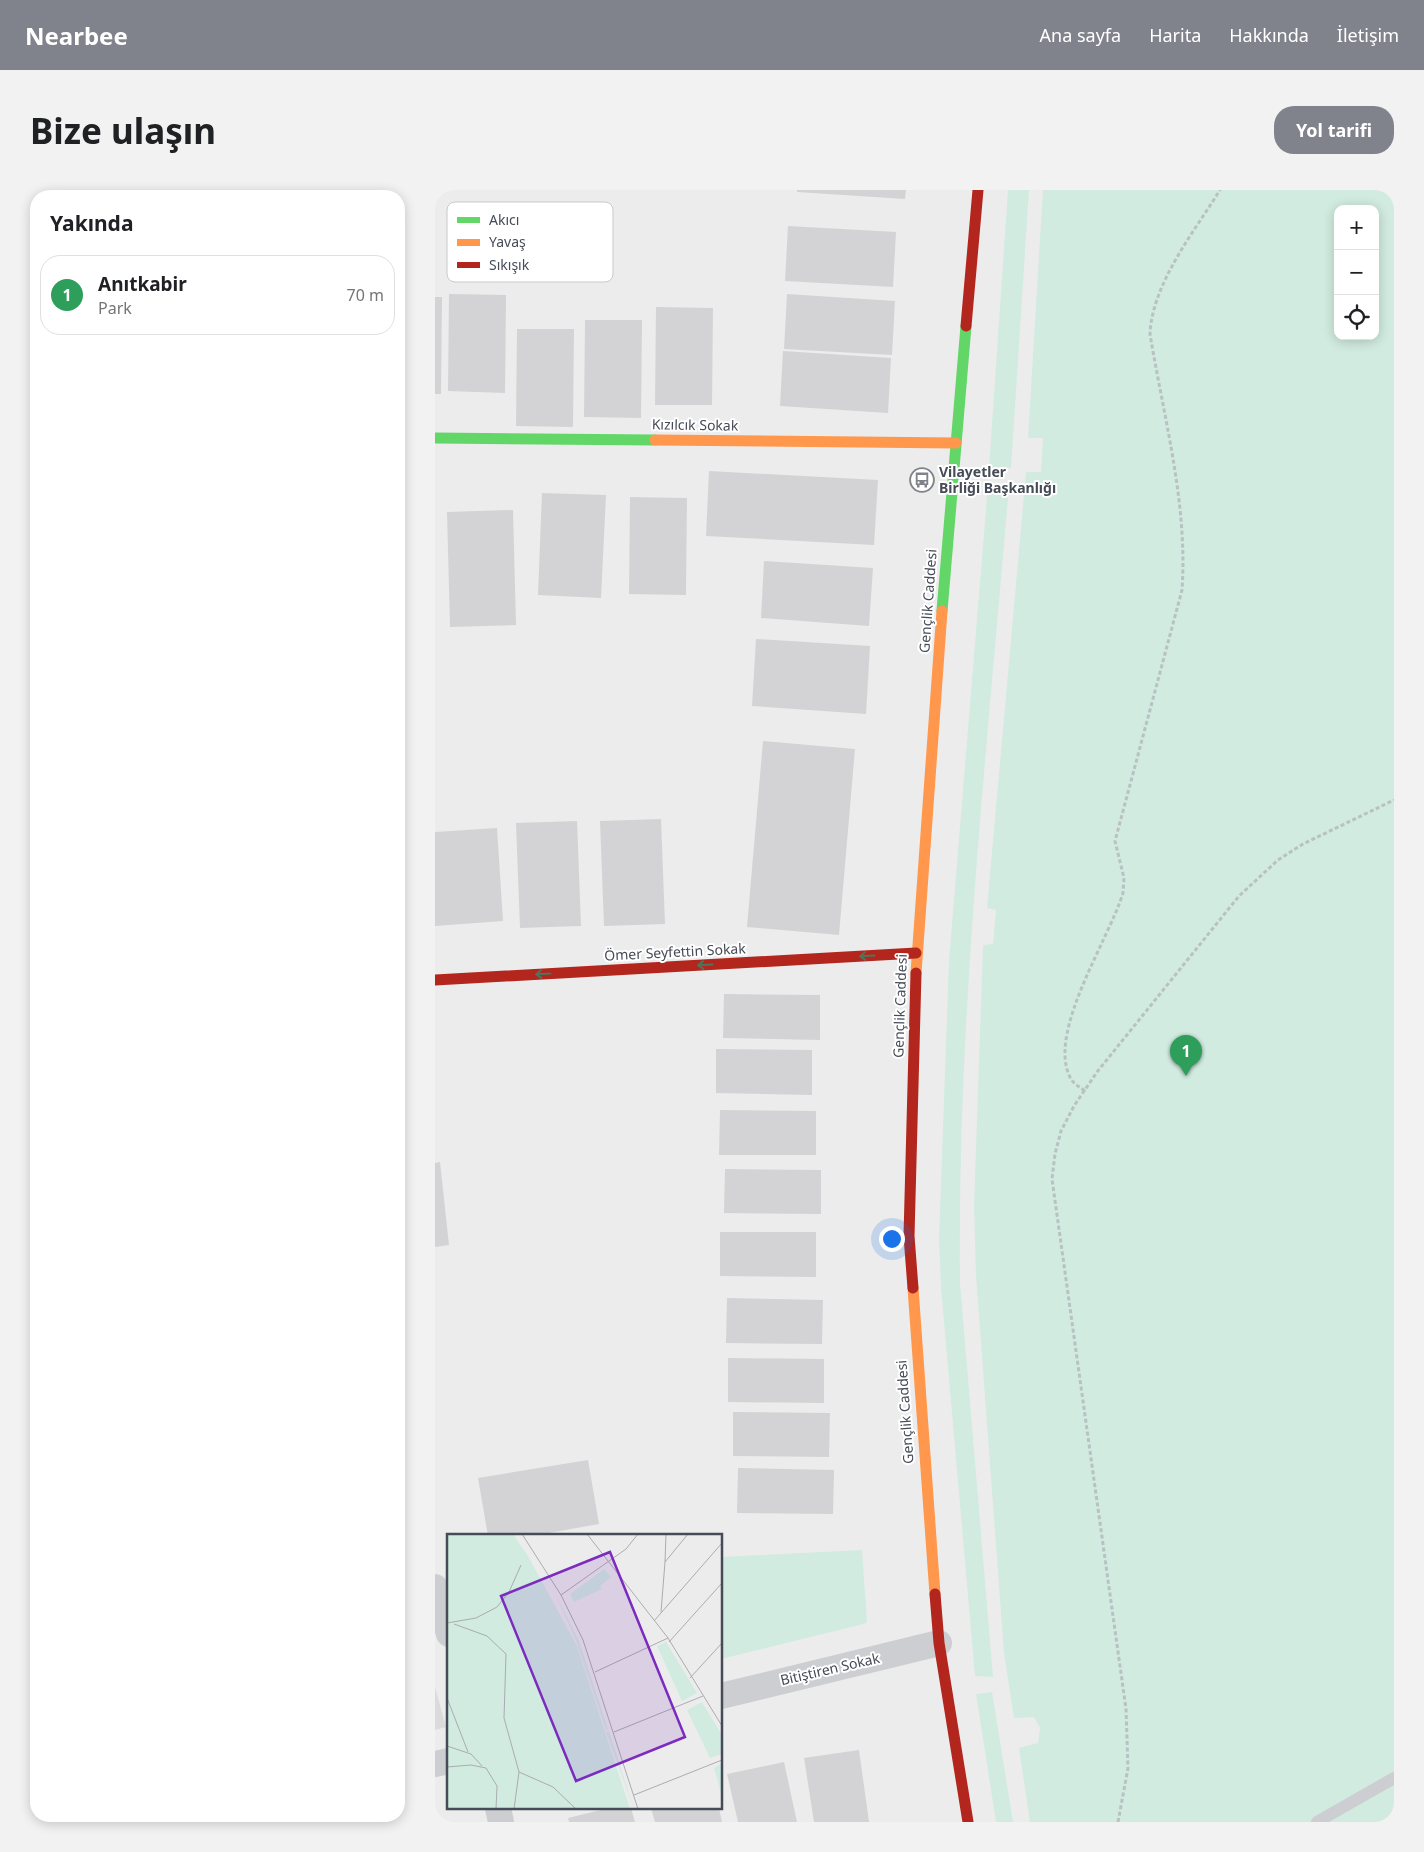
<!DOCTYPE html>
<html lang="tr">
<head>
<meta charset="utf-8">
<style>
	body { margin:0; font-family:"Noto Sans",sans-serif; background:#f2f2f2; color:#202124 }
	.controls { position:absolute; right:15px; top:15px; display:grid; overflow:hidden; border-radius:10px; box-shadow:0 2px 12px #0003 }
	.controls button { width:45px; height:45px; display:grid; place-items:center; padding:0; border:0; border-bottom:1px solid #e0e0e0; background:#fff; color:#202124; font:25px sans-serif }
	.you { position:absolute; left:456px; top:1048px; width:18px; height:18px; margin:-12px; border:4px solid #fff; border-radius:50%; background:#1a73e8; box-shadow:0 0 0 8px #1a73e833 }
	.badge { display:grid; place-items:center; width:32px; height:32px; border-radius:50%; background:#80838b; color:#fff; font-size:16px; font-weight:700 }
	.pin { position:absolute; translate:-50% -41px; filter:drop-shadow(0 1px 2px #0008) }
	.pin::after { content:''; position:absolute; top:26px; width:18px; height:15px; background:inherit; clip-path:polygon(0 0,100% 0,50% 100%) }
	.list { margin:0; padding:0; list-style:none }
	h2 { display:flex; justify-content:space-between; align-items:center; height:65px; margin:0; padding:0 20px; font-size:21px }
	h2 small { font-size:16px; font-weight:400; color:#757577 }
	.list li { display:grid; grid-template-columns:32px 1fr auto; gap:15px; align-items:center; box-sizing:border-box; height:80px; margin:0 10px 10px; padding:0 10px; border:1px solid #e0e0e0; border-radius:20px }
	.list b { display:block; font-size:19px; white-space:nowrap }
	.list p { margin:0; font-size:16px; white-space:nowrap; color:#757577 }
	.list em { font-size:16px; font-style:normal; color:#757577 }
	.icon { flex:none; width:28px; height:28px; fill:none; stroke:currentColor; stroke-width:2; stroke-linecap:round; stroke-linejoin:round }
	.map { position:relative; flex:none; width:959px; height:1632px; overflow:hidden; border-radius:20px }
	header { display:flex; align-items:center; gap:30px; box-sizing:border-box; height:70px; padding:0 25px; background:#80838b; color:#fff }
	header strong { font-size:24px }
	nav { display:flex; gap:28px; margin-inline-start:auto; font-size:18px }
	.intro { display:flex; align-items:center; justify-content:space-between; box-sizing:border-box; height:120px; padding:0 30px }
	h1 { margin:0; font-size:35px }
	.button { padding:12px 22px; border-radius:20px; background:#80838b; color:#fff; font-size:18px; font-weight:700 }
	main { display:flex; gap:30px; padding:0 30px }
	aside { flex:1; background:#fff; border-radius:20px; box-shadow:0 2px 12px #0003 }
	.map>svg:first-child { display:block }
	.education { fill:#dbdbdb }
	.green { fill:#d1ebe0; fill-rule:evenodd }
	.building { fill:#d3d3d5 }
	.lines { fill:none; stroke-linecap:round; stroke-linejoin:round }
	.path { stroke:#b8c2c2; stroke-width:3; stroke-dasharray:4 2.5; stroke-linecap:butt }
	.lane { stroke:#cdced2; stroke-width:12 }
	.street { stroke:#cdced2; stroke-width:26 }
	.fast { stroke:#63d668; stroke-width:11 }
	.slow { stroke:#ff974d; stroke-width:11 }
	.jam { stroke:#b3261e; stroke-width:11 }
	.oneway { stroke:#4e755c }
	.labels { text-anchor:middle; stroke-width:4; stroke-linejoin:round; paint-order:stroke }
	.street-label { font-size:14px; fill:#454b57; stroke:#fff }
	.poi-label { font-size:14px; font-weight:bold; fill:#454b57; stroke:#fff; text-anchor:start }
	.inset-road { fill:none; stroke:#aaacb0; stroke-width:1 }
	.view { fill:#7b2cbf; fill-opacity:0.15; stroke:#7b2cbf; stroke-width:2.5 }
	.inset-edge { fill:none; stroke:#454b57; stroke-width:2.5 }
	.key { fill:#fff; stroke:#c7c9cd; stroke-width:1 }
	.key-label { font-size:14px; fill:#454b57 }
</style>
</head>
<body>
<header>
<strong>Nearbee</strong>
<nav><a>Ana sayfa</a><a>Harita</a><a>Hakkında</a><a>İletişim</a></nav>
</header>
<div class="intro"><h1>Bize ulaşın</h1><a class="button">Yol tarifi</a></div>
<main>
<aside>
<h2>Yakında<small></small></h2>
<ul class="list">
<li><span class="badge" style="background:#2e9e5b">1</span><div><b>Anıtkabir</b><p>Park</p></div><em>70 m</em></li>
</ul>
</aside>
<div class="map">
<svg width="959" height="1632" viewBox="0 0 959 1632">
	<rect width="100%" height="100%" fill="#edecec"/>
	<path class="education" d="M0 1497 11 1537 0 1540Z"/>
	<g class="green">
		<path d="M573 0H594L576 278H554Z"/>
		<path d="M608 0H959V1632H595L584 1558 603 1553 605 1538 599 1527 579 1528 569 1463 541 1085 539 1017 548 755 558 754 561 720 552 718 591 282H606L608 248H593ZM903 19H940V146H903Z"/>
		<path d="M553 295 574 296C552 561 522 827 525 1093L558 1487 540 1486 506 1097 504 1049 514 771Z"/>
		<path d="M427 1360 432 1433 286 1469V1367Z"/>
		<path d="M557 1502 578 1632H561L541 1504Z"/>
	</g>
	<g class="building">
		<path d="M362 0H471L470 9 362 2Z"/>
		<path d="M353 36 461 42 458 97 350 91Z"/>
		<path d="M14 104 71 105 70 203 13 201Z"/>
		<path d="M352 104 460 111 457 165 349 159Z"/>
		<path d="M0 107H7L6 204H0Z"/>
		<path d="M221 117 278 118 277 215H220Z"/>
		<path d="M150 130H207L206 228 149 227Z"/>
		<path d="M82 139H139L138 237 81 236Z"/>
		<path d="M348 161 456 168 453 223 345 216Z"/>
		<path d="M274 281 443 290 439 355 271 346Z"/>
		<path d="M107 303 171 305 166 408 103 405Z"/>
		<path d="M195 307 252 308 251 405 194 404Z"/>
		<path d="M78 320 81 435 15 437 12 322Z"/>
		<path d="M329 371 438 378 434 436 326 428Z"/>
		<path d="M321 449 435 456 431 524 317 516Z"/>
		<path d="M328 551 420 559 404 745 312 737Z"/>
		<path d="M226 629 230 734 169 736 165 631Z"/>
		<path d="M142 631 146 736 85 738 81 633Z"/>
		<path d="M62 638 68 731 0 736V642Z"/>
		<path d="M289 804 385 805V850L288 848Z"/>
		<path d="M281 859 377 860V905L281 903Z"/>
		<path d="M285 920 381 921V965H284Z"/>
		<path d="M5 972 14 1055 0 1057V973Z"/>
		<path d="M290 979 386 980V1024L289 1023Z"/>
		<path d="M285 1042H381V1087L285 1086Z"/>
		<path d="M292 1108 388 1110 387 1154 291 1153Z"/>
		<path d="M293 1168 389 1169V1213L293 1212Z"/>
		<path d="M298 1222 395 1223 394 1267 298 1266Z"/>
		<path d="M153 1270 164 1334 97 1346H53L43 1288Z"/>
		<path d="M303 1278 399 1280 398 1324 302 1323Z"/>
		<path d="M424 1560 434 1632H379L369 1568Z"/>
		<path d="M349 1572 362 1632H303L292 1584Z"/>
		<path d="M174 1618H196L200 1632H134L133 1628Z"/>
		<path d="M216 1618H284L287 1632H220Z"/>
	</g>
	<g class="lines">
		<g class="path">
			<path d="M650 901C643 896 637 893 634 885 614 839 674 749 688 703L689 688 680 651 747 400C753 314 729 229 715 144 717 94 759 42 785 0"/>
			<path d="M683 1632 693 1578 691 1519 617 989 620 964 626 941 639 916 662 882 804 706 843 670 868 654 959 610"/>
		</g>
		<path class="lane" d="M882 1632 959 1588"/>
		<g class="street">
			<path d="M0 1397 14 1444"/>
			<path d="M286 1506 504 1453"/>
			<path d="M0 1574 14 1571"/>
			<path d="M63 1618 66 1632"/>
		</g>
		<g class="fast">
			<path d="M0 248 220 250"/>
			<path d="M507 421 531 136"/>
		</g>
		<g class="slow">
			<path d="M220 250 521 253"/>
			<path d="M481 783 507 421"/>
			<path d="M478 1098 500 1404"/>
		</g>
		<g class="jam">
			<path d="M531 136 543 0"/>
			<path d="M0 790 481 763"/>
			<path d="M478 1098 474 1046 481 783"/>
			<path d="M500 1404 504 1453 533 1632"/>
		</g>
	</g>
	<defs><path id="oneway-shaft" d="M-6 0H5M1.5-3L5.5 0L1.5 3" fill="none" stroke-width="1.6" stroke-linecap="round" stroke-linejoin="round" transform="scale(1.25)"/></defs>
	<g class="oneway">
		<use href="#oneway-shaft" transform="translate(432 766) rotate(177)"/>
		<use href="#oneway-shaft" transform="translate(270 775) rotate(177)"/>
		<use href="#oneway-shaft" transform="translate(108 784) rotate(177)"/>
	</g>
	<defs>
		<g id="bus-ring" transform="scale(1.25)"><circle r="9.5" fill="#fff" stroke="#80838b" stroke-width="1.5"/><path d="M-5-6H5V4H4V6H2V4H-2V6H-4V4H-5ZM-3.5-4V0h7V-4ZM-3.5 1.2v1.5H-2V1.2ZM2 1.2v1.5H3.5V1.2Z" fill="#80838b"/></g>
	</defs>
	<g fill-rule="evenodd">
		<use href="#bus-ring" x="487" y="290"/>
	</g>
	<g class="labels">
		<g class="street-label">
			<text transform="translate(260 235) rotate(1)" y="5">Kızılcık Sokak</text>
			<text transform="translate(493 411) rotate(-86)" y="5">Gençlik Caddesi</text>
			<text transform="translate(240 762) rotate(-3)" y="5">Ömer Seyfettin Sokak</text>
			<text transform="translate(465 816) rotate(-88)" y="5">Gençlik Caddesi</text>
			<text transform="translate(470 1222) rotate(-94)" y="5">Gençlik Caddesi</text>
			<text transform="translate(395 1479) rotate(-13)" y="5">Bitiştiren Sokak</text>
		</g>
		<g class="poi-label">
			<text x="504" y="287">Vilayetler<tspan x="504" dy="16">Birliği Başkanlığı</tspan></text>
		</g>
	</g>
	<g transform="translate(12 1344)">
		<rect width="275" height="275" fill="#edecec"/>
		<path d="M0 0H66L81 22 130 112 183 275H0ZM157 35 164 43 153 52 155 55 127 68 123 60ZM108 59 132 107 161 195 159 196 130 109ZM219 108 250 159 235 167 210 112ZM255 168 275 201V220L263 224 240 176ZM162 197 187 275 159 198ZM275 229V262L267 234Z" fill="#d1ebe0"/>
		<path class="inset-road" d="M75 0 114 61 136 106 191 275M140 0 221 104 275 192M218 28 219 0M114 61 179 15 191 0M214 78 218 28 241 0M207 87 275 9M0 89 29 84 50 73 62 58 74 31M7 90 40 102 59 120 57 184 72 238 67 275M222 108 275 49M148 138 221 104M243 144 275 109M0 164 21 218M167 198 256 162M0 212 24 220 35 232M0 233 24 231 39 234 50 252 49 275M72 238 106 253 129 275M187 261 275 226"/>
		<path class="view" d="M163 18 238 203 129 247 54 62Z"/>
		<rect width="275" height="275" class="inset-edge"/>
	</g>
	<rect x="12" y="12" width="166" height="80" rx="8" class="key"/>
	<rect x="22" y="27" width="23" height="6" fill="#63d668"/>
	<rect x="22" y="49" width="23" height="7" fill="#ff974d"/>
	<rect x="22" y="72" width="23" height="6" fill="#b3261e"/>
	<g class="key-label">
		<text x="54" y="35">Akıcı</text>
		<text x="54" y="57">Yavaş</text>
		<text x="54" y="80">Sıkışık</text>
	</g>
</svg>
<div class="controls">
<button>+</button>
<button>−</button>
<button><svg class="icon" aria-label="locate" viewBox="0 0 24 24"><circle cx="12" cy="12" r="6"/><path d="M12 2v4M12 18v4M2 12h4M18 12h4"/></svg></button>
</div>
<div class="you"></div>
<div class="pin badge" style="left:751px;top:886px;background:#2e9e5b">1</div>
</div>
</main>
</body>
</html>
